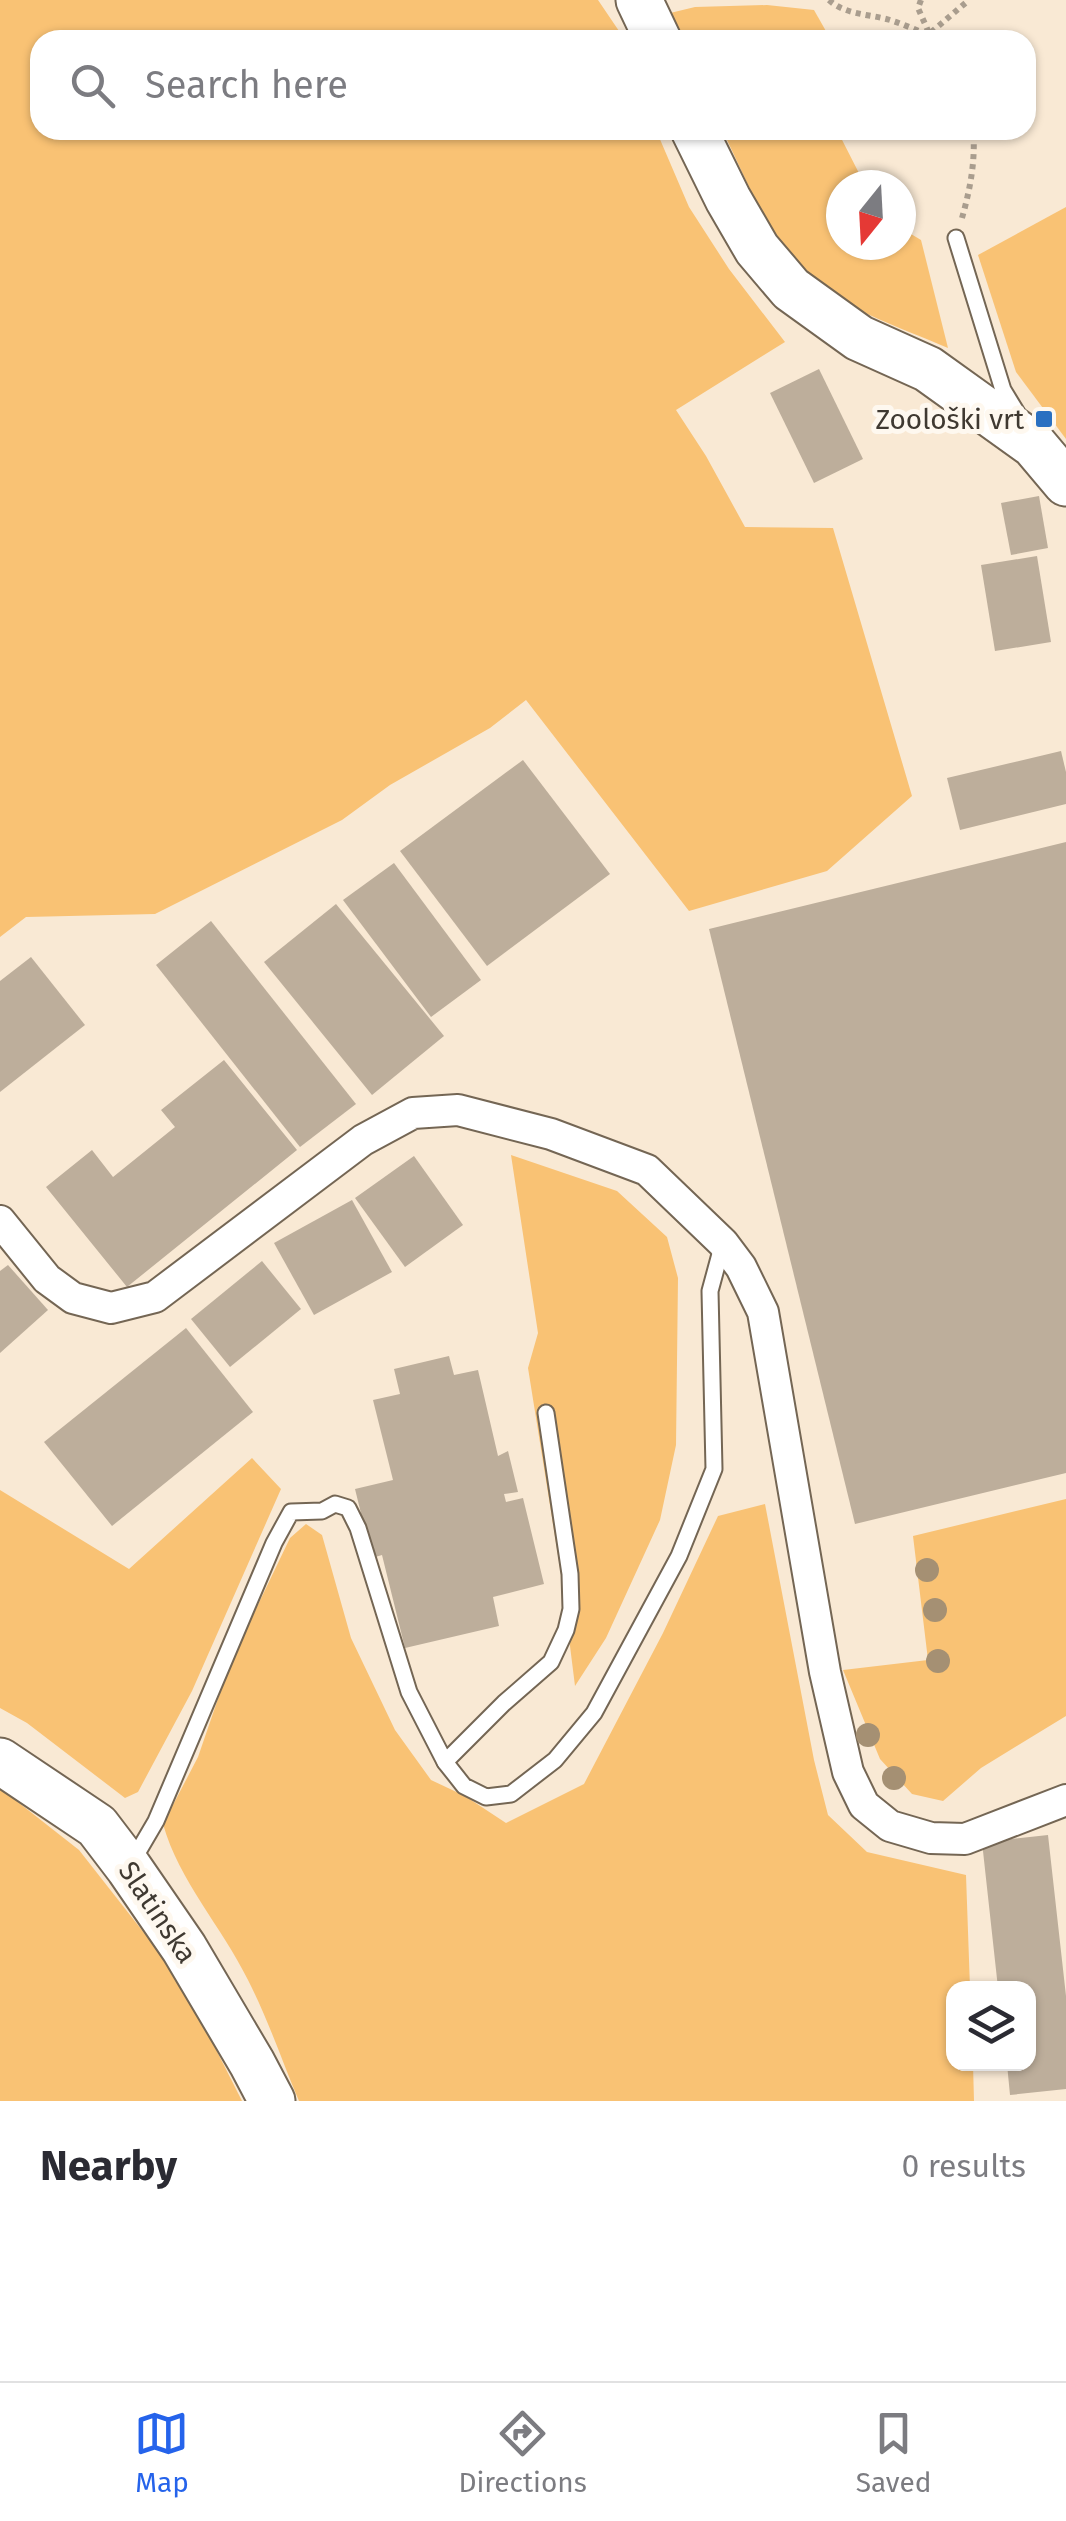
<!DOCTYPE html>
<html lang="en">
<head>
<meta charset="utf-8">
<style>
	body { margin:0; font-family:"Fira Sans",sans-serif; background:#f7f7f7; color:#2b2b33 }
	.controls { position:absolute; right:30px; bottom:30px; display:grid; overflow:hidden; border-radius:20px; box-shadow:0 2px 8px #0004 }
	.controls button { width:90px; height:90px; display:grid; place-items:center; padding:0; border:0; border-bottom:2px solid #e1e1e2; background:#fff; color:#2b2b33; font:50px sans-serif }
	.compass { position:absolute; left:826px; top:170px; width:90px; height:90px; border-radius:50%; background:#fff; box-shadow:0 2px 8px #0004; rotate:198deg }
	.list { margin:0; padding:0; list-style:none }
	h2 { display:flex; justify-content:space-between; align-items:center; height:130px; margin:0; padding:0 40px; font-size:42px }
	h2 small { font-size:32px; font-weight:400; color:#7c7c81 }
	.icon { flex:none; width:55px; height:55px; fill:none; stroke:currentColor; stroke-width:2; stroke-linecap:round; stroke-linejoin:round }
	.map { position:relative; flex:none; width:1066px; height:2101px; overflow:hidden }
	.search { position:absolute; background:#fff; box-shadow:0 2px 8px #0004; left:30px; right:30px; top:30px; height:110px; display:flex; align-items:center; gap:25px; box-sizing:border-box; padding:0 35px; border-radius:30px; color:#7c7c81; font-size:38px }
	.sheet { height:280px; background:#fff }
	nav { display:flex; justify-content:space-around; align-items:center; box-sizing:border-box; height:140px; border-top:2px solid #e1e1e2; background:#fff; font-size:28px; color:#7c7c81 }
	nav a { display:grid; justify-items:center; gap:5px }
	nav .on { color:#2563eb }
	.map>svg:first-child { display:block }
	.green { fill:#f9c274 }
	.building { fill:#bdae9b }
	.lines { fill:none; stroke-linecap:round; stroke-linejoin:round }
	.lane-casing { stroke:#746654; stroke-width:19 }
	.street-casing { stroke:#746654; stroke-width:34 }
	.secondary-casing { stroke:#746654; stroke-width:49 }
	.path { stroke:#a99d8e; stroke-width:6; stroke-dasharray:5 5; stroke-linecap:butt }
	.lane { stroke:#fff; stroke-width:15 }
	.street { stroke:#fff; stroke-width:30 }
	.secondary { stroke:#fff; stroke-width:45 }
	.tree { fill:#a59073 }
	.poi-dot { fill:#2a70c1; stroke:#fef8ef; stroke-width:4 }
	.labels { text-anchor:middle; stroke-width:10; stroke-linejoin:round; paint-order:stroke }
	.poi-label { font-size:28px; fill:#3f3931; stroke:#fef8ef; text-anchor:end }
	.street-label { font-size:28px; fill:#3f3931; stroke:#fef8ef }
</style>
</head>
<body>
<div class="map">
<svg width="1066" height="2101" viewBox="0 0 1066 2101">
	<rect width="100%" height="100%" fill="#f9e9d4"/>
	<g class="green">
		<path d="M0 0H598L619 31 622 40H40V130H656L689 207 729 269 785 342 676 410 706 456 745 527 833 528 912 796 827 871 689 911 526 700 490 728 390 785 342 820 155 914 26 917 0 937Z"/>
		<path d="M767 5 814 10 831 40H678L666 14 695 7Z"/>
		<path d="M722 130H837L865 185H841V245H901V228L921 240 948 348C902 328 831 305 797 267 764 229 745 175 722 130Z"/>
		<path d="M1066 207V439L1016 372 978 255Z"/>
		<path d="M511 1155 617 1191 667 1237 678 1278 676 1445 660 1520 606 1638 575 1686 561 1574 528 1368 538 1333Z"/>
		<path d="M252 1458 281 1489 192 1691 138 1792 125 1798 27 1723 0 1708V1490L129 1569Z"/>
		<path d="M1066 1499V1716L981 1768 943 1801 912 1794 880 1759 843 1670 928 1660 913 1536Z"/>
		<path d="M765 1504 814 1760 828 1815 867 1852 966 1875 970 1988H954V2064H973L974 2101H299C282 2061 268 2019 248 1980 222 1927 179 1881 163 1824L198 1757 231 1661 290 1538 306 1524 322 1535 351 1638 395 1730 431 1780 465 1796 506 1823 584 1784 663 1633 718 1516Z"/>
		<path d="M0 1788 79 1850 181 1980 242 2101H0Z"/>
	</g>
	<g class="building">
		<path d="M819 369 863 459 814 483 770 393Z"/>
		<path d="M1039 496 1048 548 1011 555 1001 503Z"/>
		<path d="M1037 556 1051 642 995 651 981 565Z"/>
		<path d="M1061 751 1066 772V804L960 830 947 778Z"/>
		<path d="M523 760 610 874 487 966 400 851Z"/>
		<path d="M1066 842V1473L855 1524 709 929Z"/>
		<path d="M394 863 481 980 431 1017 343 900Z"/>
		<path d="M336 904 444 1036 372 1095 264 962Z"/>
		<path d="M211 921 356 1104 300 1147 156 965Z"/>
		<path d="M31 957 85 1025 0 1092V981Z"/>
		<path d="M224 1060 297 1150 127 1287 46 1187 92 1150 113 1177 175 1127 161 1110Z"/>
		<path d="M414 1156 463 1225 405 1267 355 1198Z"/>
		<path d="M352 1200 392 1272 314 1315 274 1243Z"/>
		<path d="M262 1261 301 1309 230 1367 191 1319Z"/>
		<path d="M8 1265 48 1310 0 1353V1271Z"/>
		<path d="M186 1328 253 1412 112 1526 44 1442Z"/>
		<path d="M449 1356 454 1375 478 1370 498 1456 508 1451 518 1492 504 1494 506 1502 523 1498 544 1584 493 1597 499 1626 405 1648 382 1555 372 1558 355 1489 393 1480 373 1400 400 1394 394 1369Z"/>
		<path d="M1048 1835 1066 1996V2089L1010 2095 1007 2064H1028V1988H998L982 1842Z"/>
	</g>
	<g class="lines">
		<g class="lane-casing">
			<g id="lane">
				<path d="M956 238 1003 390 1017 413"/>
				<path d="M546 1413 570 1574 571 1609 566 1630 551 1662 504 1703 445 1762 464 1786 486 1797 511 1794 555 1760 594 1713 679 1556 714 1469 710 1291 723 1243"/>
				<path d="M132 1862 156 1821 274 1543 291 1512 322 1511 335 1504 348 1508 358 1528 409 1692 445 1762"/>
			</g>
		</g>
		<g class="street-casing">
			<path id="street" d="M0 1221 47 1279 73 1298 111 1308 155 1297 363 1140 413 1113 458 1110 551 1134 647 1170 723 1243 741 1267 763 1312 825 1672 848 1772 864 1805 890 1826 931 1838 965 1839 1066 1800"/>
		</g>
		<g class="secondary-casing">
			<g id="secondary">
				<path d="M639 0 658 40"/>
				<path d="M694 130 728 199 757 249 791 289 859 338 928 369 1034 445 1066 483"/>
				<path d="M0 1761 97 1826 129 1868 184 1948 252 2063 272 2101"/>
			</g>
		</g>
		<g class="path">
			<path d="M829 0C845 15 870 14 890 20 903 24 916 30 928 35L969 0"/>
			<path d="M921 0 918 8 932 40"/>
			<path d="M962 218C970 190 976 159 973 130"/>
		</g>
		<use href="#lane" class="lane"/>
		<use href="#street" class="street"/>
		<use href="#secondary" class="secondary"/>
	</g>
	<g class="tree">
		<circle cx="927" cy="1570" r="12"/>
		<circle cx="935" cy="1610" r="12"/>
		<circle cx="938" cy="1661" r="12"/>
		<circle cx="868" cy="1735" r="12"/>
		<circle cx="894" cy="1778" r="12"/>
	</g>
	<rect class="poi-dot" x="1034" y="409" width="20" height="20" rx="5"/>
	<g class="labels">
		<g class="poi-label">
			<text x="1024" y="429">Zoološki vrt</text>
		</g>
		<g class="street-label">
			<text transform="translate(158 1912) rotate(56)" y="10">Slatinska</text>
		</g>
	</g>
</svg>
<div class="controls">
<button><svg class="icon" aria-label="layers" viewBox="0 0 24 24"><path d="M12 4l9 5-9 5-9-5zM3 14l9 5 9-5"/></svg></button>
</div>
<svg class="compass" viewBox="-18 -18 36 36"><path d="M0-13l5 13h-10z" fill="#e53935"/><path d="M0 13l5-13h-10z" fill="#7c7c81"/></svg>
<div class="search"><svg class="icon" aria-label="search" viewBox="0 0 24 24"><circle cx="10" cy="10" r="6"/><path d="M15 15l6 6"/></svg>Search here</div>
</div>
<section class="sheet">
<h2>Nearby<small>0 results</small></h2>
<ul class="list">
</ul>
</section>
<nav>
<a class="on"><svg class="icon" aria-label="map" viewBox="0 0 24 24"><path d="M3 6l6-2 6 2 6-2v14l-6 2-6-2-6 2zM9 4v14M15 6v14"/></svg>Map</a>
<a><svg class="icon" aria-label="directions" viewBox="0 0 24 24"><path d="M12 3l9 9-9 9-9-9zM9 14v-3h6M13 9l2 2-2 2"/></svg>Directions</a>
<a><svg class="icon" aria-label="saved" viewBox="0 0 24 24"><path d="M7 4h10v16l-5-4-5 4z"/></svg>Saved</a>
</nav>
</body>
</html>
